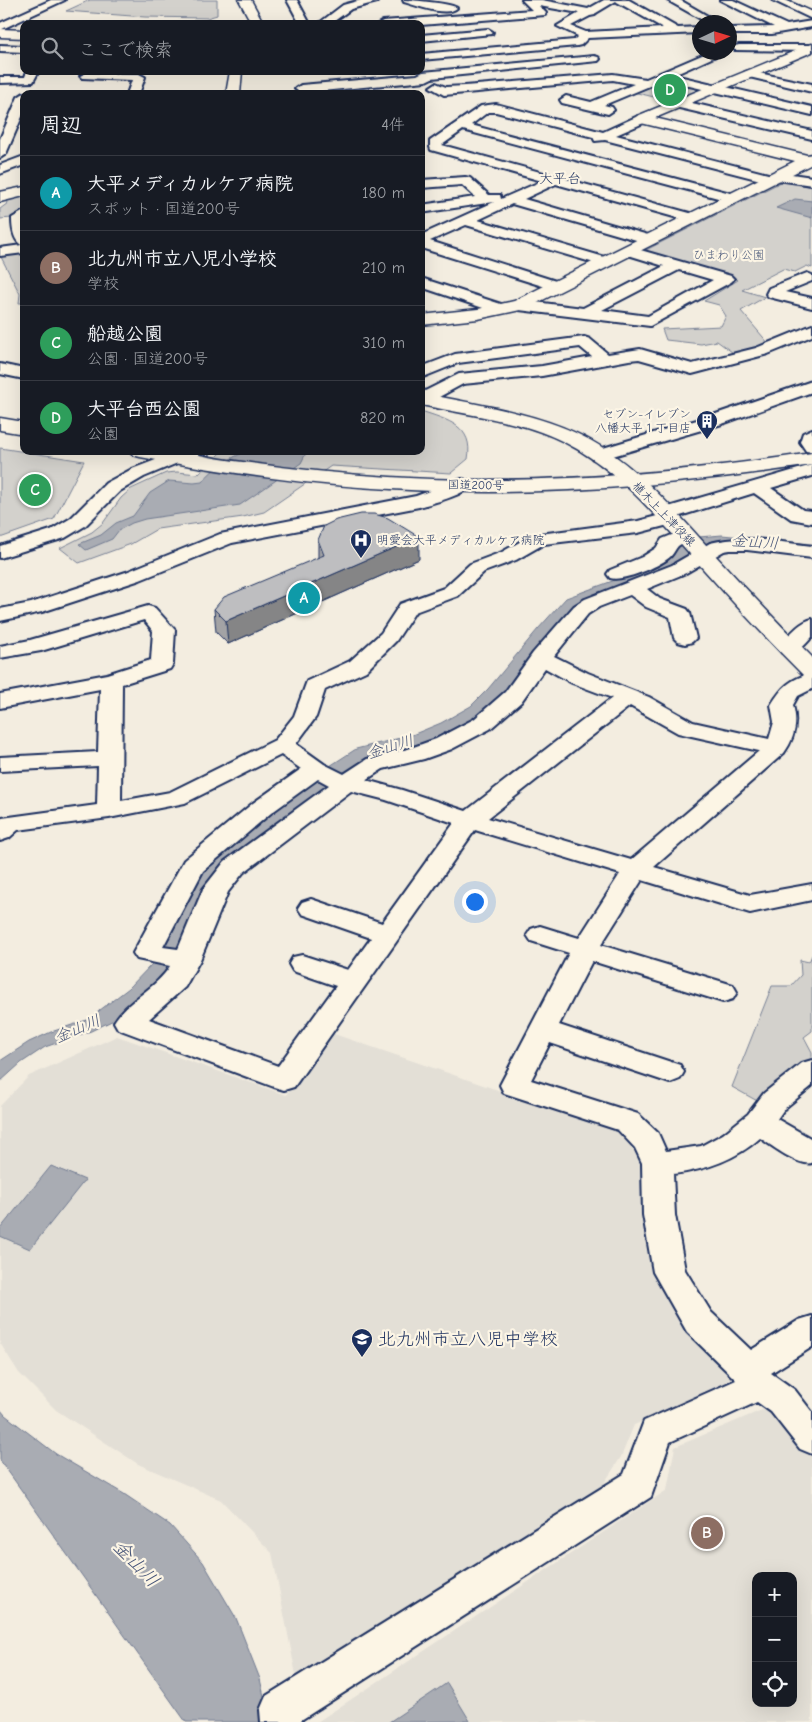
<!DOCTYPE html>
<html lang="ja">
<head>
<meta charset="utf-8">
<style>
	body { margin:0; font-family:"Comic Neue","Klee One",sans-serif; background:#20242c; color:#f1f3f6 }
	.controls { position:absolute; right:15px; bottom:15px; display:grid; overflow:hidden; border-radius:10px; box-shadow:0 5px 20px #0002 }
	.controls button { width:45px; height:45px; display:grid; place-items:center; padding:0; border:0; border-bottom:1px solid #363941; background:#171b24; color:#f1f3f6; font:25px sans-serif }
	.compass { position:absolute; left:692px; top:15px; width:45px; height:45px; border-radius:50%; background:#171b24; box-shadow:0 5px 20px #0002; rotate:86deg }
	.you { position:absolute; left:474px; top:901px; width:18px; height:18px; margin:-12px; border:4px solid #fff; border-radius:50%; background:#1a73e8; box-shadow:0 0 0 8px #1a73e833 }
	.badge { display:grid; place-items:center; width:32px; height:32px; border-radius:50%; background:#919bb2; color:#fff; font-size:16px; font-weight:700 }
	.pin { position:absolute; translate:-50% -50%; border:2px solid #fff; box-shadow:0 1px 5px #0006 }
	.list { margin:0; padding:0; list-style:none }
	h2 { display:flex; justify-content:space-between; align-items:center; height:65px; margin:0; padding:0 20px; font-size:21px }
	h2 small { font-size:16px; font-weight:400; color:#9ea1a6 }
	.list li { display:grid; grid-template-columns:32px 1fr auto; gap:15px; align-items:center; box-sizing:border-box; height:75px; padding:0 20px; border-top:1px solid #363941 }
	.list b { display:block; font-size:19px; white-space:nowrap }
	.list p { margin:0; font-size:16px; white-space:nowrap; color:#9ea1a6 }
	.list em { font-size:16px; font-style:normal; color:#9ea1a6 }
	.icon { flex:none; width:28px; height:28px; fill:none; stroke:currentColor; stroke-width:2; stroke-linecap:round; stroke-linejoin:round }
	.map { position:relative; flex:none; width:812px; height:1722px; overflow:hidden }
	.search { position:absolute; background:#171b24; box-shadow:0 5px 20px #0002; left:20px; top:20px; width:405px; height:55px; display:flex; align-items:center; gap:12px; box-sizing:border-box; padding:0 18px; border-radius:10px; color:#9ea1a6; font-size:19px }
	.panel { position:absolute; background:#171b24; box-shadow:0 5px 20px #0002; left:20px; top:90px; width:405px; height:365px; border-radius:10px }
	.map>svg:first-child { display:block }
	.built { fill:#e3dfd6; fill-rule:evenodd }
	.green { fill:#d3d1cc; stroke:#778095 }
	.water { fill:#a9acb3; stroke:#707a91 }
	.lines { fill:none; stroke-linecap:round; stroke-linejoin:round }
	.minor-casing { stroke:#1b2f5e; stroke-width:4 }
	.tertiary-casing { stroke:#1b2f5e; stroke-width:3 }
	.secondary-casing { stroke:#1b2f5e; stroke-width:3 }
	.trunk-casing { stroke:#1b2f5e; stroke-width:3 }
	.minor { fill:#fcf5e5; fill-rule:evenodd }
	.tertiary { fill:#fcf5e5; fill-rule:evenodd }
	.secondary { fill:#fcf5e5; fill-rule:evenodd }
	.trunk { fill:#fcf5e5; fill-rule:evenodd }
	.wall { fill:#a3a3a5; stroke:#1b2f5e }
	.shaded-wall { fill:#858586; stroke:#1b2f5e }
	.building { fill:#bebec0; stroke:#1b2f5e }
	.labels { text-anchor:middle; stroke-width:4.5; stroke-linejoin:round; paint-order:stroke }
	.far-park-label { font-size:12px; fill:#49587a; stroke:#fcf5e5 }
	.far-poi-label { font-size:12px; fill:#1b2f5e; stroke:#fcf5e5; text-anchor:end }
	.far-street-label { font-size:12px; fill:#1b2f5e; stroke:#fcf5e5 }
	.far-neighbourhood-label { font-size:14px; fill:#1b2f5e; stroke:#fcf5e5 }
	.water-label { font-size:16px; font-style:italic; fill:#465478; stroke:#fcf5e5 }
	.near-poi-label { font-size:18px; fill:#1b2f5e; stroke:#fcf5e5; text-anchor:start }
	.near-water-label { font-size:19px; font-style:italic; fill:#465478; stroke:#fcf5e5 }
</style>
</head>
<body>
<div class="map">
<svg width="812" height="1722" viewBox="0 0 812 1722">
	<rect width="100%" height="100%" fill="#f3ede0"/>
	<filter id="ink" filterUnits="userSpaceOnUse"><feTurbulence type="fractalNoise" baseFrequency=".02" numOctaves="2"/><feDisplacementMap in="SourceGraphic" scale="10" xChannelSelector="R" yChannelSelector="G"/><feConvolveMatrix kernelMatrix="1 2 1 2 8 2 1 2 1" color-interpolation-filters="sRGB"/></filter>
	<g filter="url(#ink)">
		<g class="built">
			<path d="M331 1033 623 1133 637 1146 643 1163V1215L654 1275 688 1330 739 1382 634 1425 621 1457 599 1491 297 1680 272 1553 221 1500 138 1464 56 1410 19 1373 0 1343V1106L29 1076 117 1036 286 1095Z"/>
			<path d="M762 1410 778 1414 812 1453V1722H317L667 1490 675 1447ZM756 1576H793V1703H756Z"/>
		</g>
		<g class="green">
			<path d="M90 0H217V15L207 18 145 17 66 11Z"/>
			<path d="M667 79 708 89 675 102 633 92Z"/>
			<path d="M785 180 812 187V268L807 266 795 272 783 269 742 290 765 297 741 311 769 344 736 355 717 341 701 344 666 340 662 329 721 326 726 316 719 305 704 301 738 280 647 252 646 250Z"/>
			<path d="M24 196V211L12 218 0 219V209L8 203 7 200Z"/>
			<path d="M24 252V303H19L20 294 0 255Z"/>
			<path d="M421 411C448 420 474 426 468 459L451 473 331 466 264 512 243 517 157 529 131 544 79 563 60 548 92 532 103 523 121 498 131 489 166 473 177 472 198 474 220 453 218 451H421Z"/>
			<path d="M0 448 84 461 54 519 0 538Z"/>
			<path d="M812 955V1031L804 1037 812 1052V1058L761 1103 732 1087 772 986H791L801 975 800 960 809 962Z"/>
		</g>
		<g class="water">
			<path d="M795 199 812 201V218L776 208Z"/>
			<path d="M248 451H303L306 453 301 463 240 505 145 519 132 523 119 530 112 539 86 550 79 544 101 535 116 523 133 516 150 493 169 481 194 483 202 482C213 468 231 457 248 451Z"/>
			<path d="M722 535 812 544V549L745 542 591 598 493 707 451 735 420 746 368 759 227 861 209 880 181 951 171 968 122 1016 91 1031 45 1047 21 1063 0 1082V1061L29 1042 51 1032 87 1020 129 988 152 964 204 868 313 777 356 749 412 735 441 723 471 706 488 689 538 629 566 598 659 564 677 546 699 537Z"/>
			<path d="M51 1166 85 1180 30 1249 0 1236V1229Z"/>
			<path d="M0 1409 5 1415 56 1454 124 1494 170 1525 203 1562 236 1618 260 1679 270 1722H186L0 1460Z"/>
			<path d="M447 1683 470 1721 389 1722Z"/>
		</g>
		<g class="lines">
			<g class="minor-casing">
				<g id="minor">
					<path d="M51 0H65L0 30V23Z"/>
					<path d="M287 0H297L310 24H300Z"/>
					<path d="M361 0H378L377 2 351 9 330 24H318L343 5Z"/>
					<path d="M403 0C412 0 452 3 457 8 447 17 417 6 404 2Z"/>
					<path d="M522 0H542L588 9 604 0H629L678 28 700 27V33L588 38 581 45 577 46 421 60V54L574 40 578 36 557 26 579 13 539 6 546 13 545 15 421 25 378 24 383 21 532 10ZM616 1 617 2 663 28 586 32 571 26 590 16 595 15 596 13Z"/>
					<path d="M667 0H680L718 22H706Z"/>
					<path d="M720 0H733L787 25 812 21V27L772 34H730V28L774 27Z"/>
					<path d="M772 0H785L812 12V19Z"/>
					<path d="M488 29 493 32 492 34 421 41V35Z"/>
					<path d="M0 45 24 46V52L0 51Z"/>
					<path d="M739 45H811L812 51 735 50 733 48 735 46Z"/>
					<path d="M709 52H725L674 75 812 107V115L664 80 604 105 612 107 614 110 608 114 562 103 560 100 566 96 591 102 634 84 613 80 444 95 430 87 436 83 446 87 465 86 613 74 646 79Z"/>
					<path d="M594 56 598 57 600 59 598 61 432 78 426 81 301 93 295 89 301 85 417 75 423 72Z"/>
					<path d="M27 71H39L33 82 0 83V77H25Z"/>
					<path d="M749 71 812 84V92L745 76 743 74 745 72Z"/>
					<path d="M86 73 139 74 145 77 139 94H127L132 80 82 78 80 76Z"/>
					<path d="M24 93V112L6 154 0 158V139L18 97Z"/>
					<path d="M679 100 812 131V139L675 107 673 104 675 101Z"/>
					<path d="M496 104 603 132 638 116H646L648 119 646 122 616 135 772 175 778 172 812 177V185L778 180 772 183 605 140 595 141 593 137 496 112H488L471 125 738 195 740 198 733 202 463 130 442 145 697 215 699 218 692 222 556 184 524 199 655 237 657 240 655 243 650 244 512 204 478 220 611 259 613 262 611 265H601L466 225 430 241 562 283 565 286 562 289H552L421 248V235L494 202 421 213V205L475 197 462 185 421 188V180L465 177 470 178 489 195H500L501 199 542 181 431 150 430 147V141L481 106Z"/>
					<path d="M24 156V165L0 174V165Z"/>
					<path d="M24 211V253L0 256V248L22 245C13 241 12 227 12 218Z"/>
					<path d="M630 247 731 276 734 279 731 282 650 326 519 310 514 308 511 305 514 302 519 300 583 308 664 266 625 254 623 251 625 248ZM679 270 713 280 648 316 602 310Z"/>
					<path d="M807 273 812 275V281L785 292 812 298V308L769 297 766 294 769 288Z"/>
					<path d="M421 278 507 306 509 309 507 312H495L421 287Z"/>
					<path d="M812 325V336L768 354 692 374 639 359 629 360 542 376 463 384 428 403 421 404V393L459 374 542 366 592 357 580 347 458 363 421 378V367L455 354 584 337 590 339 608 354 640 349 692 364 756 348Z"/>
					<path d="M0 364 24 369V379L0 374Z"/>
					<path d="M812 381V392L722 424 599 460 593 459 590 455 593 451 710 416Z"/>
					<path d="M812 429V452L806 451 800 442 803 433Z"/>
					<path d="M174 453 180 454 183 458 180 462 144 477 120 491 85 526 65 538 0 558V546L51 530 71 518 106 483 132 469Z"/>
					<path d="M812 465V476L771 488 803 510 812 511V523L791 519 754 493 677 517 679 519 676 523 638 533 544 544 516 560 484 572 458 596 415 612 396 641 366 671 325 690 316 717 296 744 324 764 344 774 367 759 408 749 436 739 474 719 505 692 533 653 574 606 585 599 672 565 710 543C744 534 778 542 812 546V558L747 550H730L724 551 686 573 647 589 660 599 687 609 690 613 696 638 692 642 685 644 678 642 674 638 670 617 646 607 630 595 599 607 588 614 554 656 588 673 649 697 693 722 769 739 774 722 771 705C782 687 790 679 812 673V689L798 696 793 705C798 723 795 738 784 753L654 867 750 895 812 884V900L750 913 642 880 601 945 733 985 737 992 733 999 723 1002 592 961 559 1025 680 1065 684 1072 680 1079 670 1083 550 1043 531 1080 638 1114 658 1133 666 1151 701 1146 723 1134 748 1114 764 1093 802 1063 812 1060V1086L784 1109 777 1119 812 1139V1163C799 1167 771 1145 760 1138 735 1160 706 1170 673 1174L675 1215 685 1270 711 1312 751 1350 799 1320 812 1316V1347L771 1373 795 1390 812 1412V1454L800 1449 771 1412 757 1402 670 1442 651 1497 301 1720V1722H261L260 1710 266 1696 624 1474 644 1421 736 1380 687 1332 653 1272 643 1215 642 1163 635 1148 618 1130 504 1093 500 1085 569 953 531 941 527 935 531 929 540 926 579 938 620 874 475 830 294 1087 284 1090 274 1087 118 1029 114 1022C127 1000 156 989 170 966L137 959 133 953 184 860 253 803 301 769 281 755 185 803 109 818 18 830 9 838 0 841V820L2 818 97 805 98 766 0 771V757L98 752 100 689 0 708V694L107 674 151 660 153 631 144 620 41 651 0 658V646L30 640 148 606 155 608 175 630 173 664 170 669 122 684 121 801 170 792 275 740 294 716 307 681 350 661 381 633 400 604 444 588 470 564 502 552 532 535 638 521 657 516 655 514 658 510ZM545 668 572 683 612 698 466 811 402 790 366 780 383 769 424 759 452 749 490 729 521 702ZM630 706 678 733 759 751 631 860 488 818ZM318 779 329 785 225 861 203 889 178 949 163 947 203 871 271 813ZM351 791 386 800 454 823 382 923 311 899 302 902 298 908 302 914 371 938 348 970 302 955 293 957 289 964 293 971 336 986 278 1066 149 1019 185 987 200 960 228 892 243 873Z"/>
					<path d="M462 479 469 481 471 485C463 496 432 503 419 507L232 543 140 580 42 612 0 621V609L31 603 126 572 220 534 416 496Z"/>
					<path d="M684 530 691 532 694 536C689 542 683 542 678 546 675 549 674 553 671 556 661 566 623 582 610 578L607 574 610 570 642 557 656 548 662 539Z"/>
					<path d="M812 619V637C803 647 797 656 782 653L779 648C787 637 799 622 812 619Z"/>
				</g>
			</g>
			<g class="tertiary-casing">
				<g id="tertiary">
					<path d="M239 0H251L264 24H252Z"/>
					<path d="M0 29 24 30V38L0 37Z"/>
					<path d="M812 44V52L655 118 807 155 812 154V164L525 309 478 319 421 325V315L478 309 514 301 795 161 637 122 635 119 637 116Z"/>
					<path d="M230 71H242L240 94H226Z"/>
					<path d="M24 187V196L0 202V192Z"/>
				</g>
			</g>
			<g class="secondary-casing">
				<g id="secondary">
					<path d="M421 393C473 404 528 411 576 433 633 459 674 510 715 555 747 590 779 624 812 657V678L804 676C770 642 737 607 705 571 663 524 622 471 564 442 520 420 468 415 421 405Z"/>
					<path d="M173 451H202C195 460 177 465 167 462L164 458 167 454Z"/>
				</g>
			</g>
			<g class="trunk-casing">
				<g id="trunk">
					<path d="M0 418 24 422V434L0 430Z"/>
					<path d="M130 451C145 451 161 450 176 451 198 454 220 460 243 462 292 469 341 474 390 477 531 486 672 474 812 453V465C672 486 532 498 391 489 306 485 223 472 140 457L133 455Z"/>
				</g>
			</g>
			<use href="#minor" class="minor"/>
			<use href="#tertiary" class="tertiary"/>
			<use href="#secondary" class="secondary"/>
			<use href="#trunk" class="trunk"/>
		</g>
		<path class="wall" d="M318 540 419 559 228 644 216 632 214 609 318 558Z"/>
		<path class="shaded-wall" d="M419 537V559L228 644 226 621Z"/>
		<path class="building" d="M361 514H374L388 518 419 537 226 621 214 609 224 597 324 555 318 540 324 526 336 520Z"/>
	</g>
	<defs>
		<g id="building-pin" transform="scale(1.125)"><path d="M0 17L-7.5 6A9.5 9.5 0 1 1 7.5 6Z" fill="#1b2f5e" stroke="#fcf5e5"/><path d="M-4-6H4V6H1V3H-1V6H-4ZM-2.5-4.3h1.7v1.8h-1.7ZM.8-4.3h1.7v1.8H.8ZM-2.5-1h1.7V.8h-1.7ZM.8-1h1.7V.8H.8Z" fill="#fff"/></g>
		<g id="hospital-pin" transform="scale(1.125)"><path d="M0 17L-7.5 6A9.5 9.5 0 1 1 7.5 6Z" fill="#1b2f5e" stroke="#fcf5e5"/><path d="M-5-5h3v3.5h4V-5h3V5h-3V1.5h-4V5h-3Z" fill="#fff"/></g>
		<g id="school-pin" transform="scale(1.125)"><path d="M0 17L-7.5 6A9.5 9.5 0 1 1 7.5 6Z" fill="#1b2f5e" stroke="#fcf5e5"/><path d="M0-5L7-2L0 1L-7-2ZM-4 1L0 2.5L4 1V4Q0 6-4 4Z" fill="#fff"/></g>
	</defs>
	<g fill-rule="evenodd">
		<use href="#building-pin" x="707" y="421"/>
		<use href="#hospital-pin" x="361" y="540"/>
		<use href="#school-pin" x="362" y="1339"/>
	</g>
	<g class="labels">
		<g class="far-park-label">
			<text x="729" y="259">ひまわり公園</text>
		</g>
		<g class="far-poi-label">
			<text x="691" y="418">セブン-イレブン<tspan x="691" dy="14">八幡大平１丁目店</tspan></text>
			<text x="377" y="544" text-anchor="start">明愛会大平メディカルケア病院</text>
		</g>
		<g class="far-street-label">
			<text transform="translate(476 485) rotate(1)" y="4">国道200号</text>
			<text transform="translate(664 514) rotate(46)" y="4">植木上上津役線</text>
		</g>
		<g class="far-neighbourhood-label">
			<text x="560" y="183">大平台</text>
		</g>
		<g class="water-label">
			<text transform="translate(755 541) rotate(4)" y="6">金山川</text>
			<text transform="translate(390 746) rotate(-17)" y="6">金山川</text>
			<text transform="translate(77 1028) rotate(-23)" y="6">金山川</text>
		</g>
		<g class="near-poi-label">
			<text x="378" y="1345">北九州市立八児中学校</text>
		</g>
		<g class="near-water-label">
			<text transform="translate(137 1563) rotate(46)" y="7">金山川</text>
		</g>
	</g>
</svg>
<div class="controls">
<button>+</button>
<button>−</button>
<button><svg class="icon" aria-label="locate" viewBox="0 0 24 24"><circle cx="12" cy="12" r="6"/><path d="M12 2v4M12 18v4M2 12h4M18 12h4"/></svg></button>
</div>
<svg class="compass" viewBox="-18 -18 36 36"><path d="M0-13l5 13h-10z" fill="#e53935"/><path d="M0 13l5-13h-10z" fill="#9ea1a6"/></svg>
<div class="you"></div>
<div class="pin badge" style="left:304px;top:598px;background:#0f9aa8">A</div>
<div class="pin badge" style="left:707px;top:1533px;background:#8d6e63">B</div>
<div class="pin badge" style="left:35px;top:490px;background:#2e9e5b">C</div>
<div class="pin badge" style="left:670px;top:90px;background:#2e9e5b">D</div>
<div class="search"><svg class="icon" aria-label="search" viewBox="0 0 24 24"><circle cx="10" cy="10" r="6"/><path d="M15 15l6 6"/></svg>ここで検索</div>
<section class="panel">
<h2>周辺<small>4件</small></h2>
<ul class="list">
<li><span class="badge" style="background:#0f9aa8">A</span><div><b>大平メディカルケア病院</b><p>スポット · 国道200号</p></div><em>180 m</em></li>
<li><span class="badge" style="background:#8d6e63">B</span><div><b>北九州市立八児小学校</b><p>学校</p></div><em>210 m</em></li>
<li><span class="badge" style="background:#2e9e5b">C</span><div><b>船越公園</b><p>公園 · 国道200号</p></div><em>310 m</em></li>
<li><span class="badge" style="background:#2e9e5b">D</span><div><b>大平台西公園</b><p>公園</p></div><em>820 m</em></li>
</ul>
</section>
</div>
</body>
</html>
